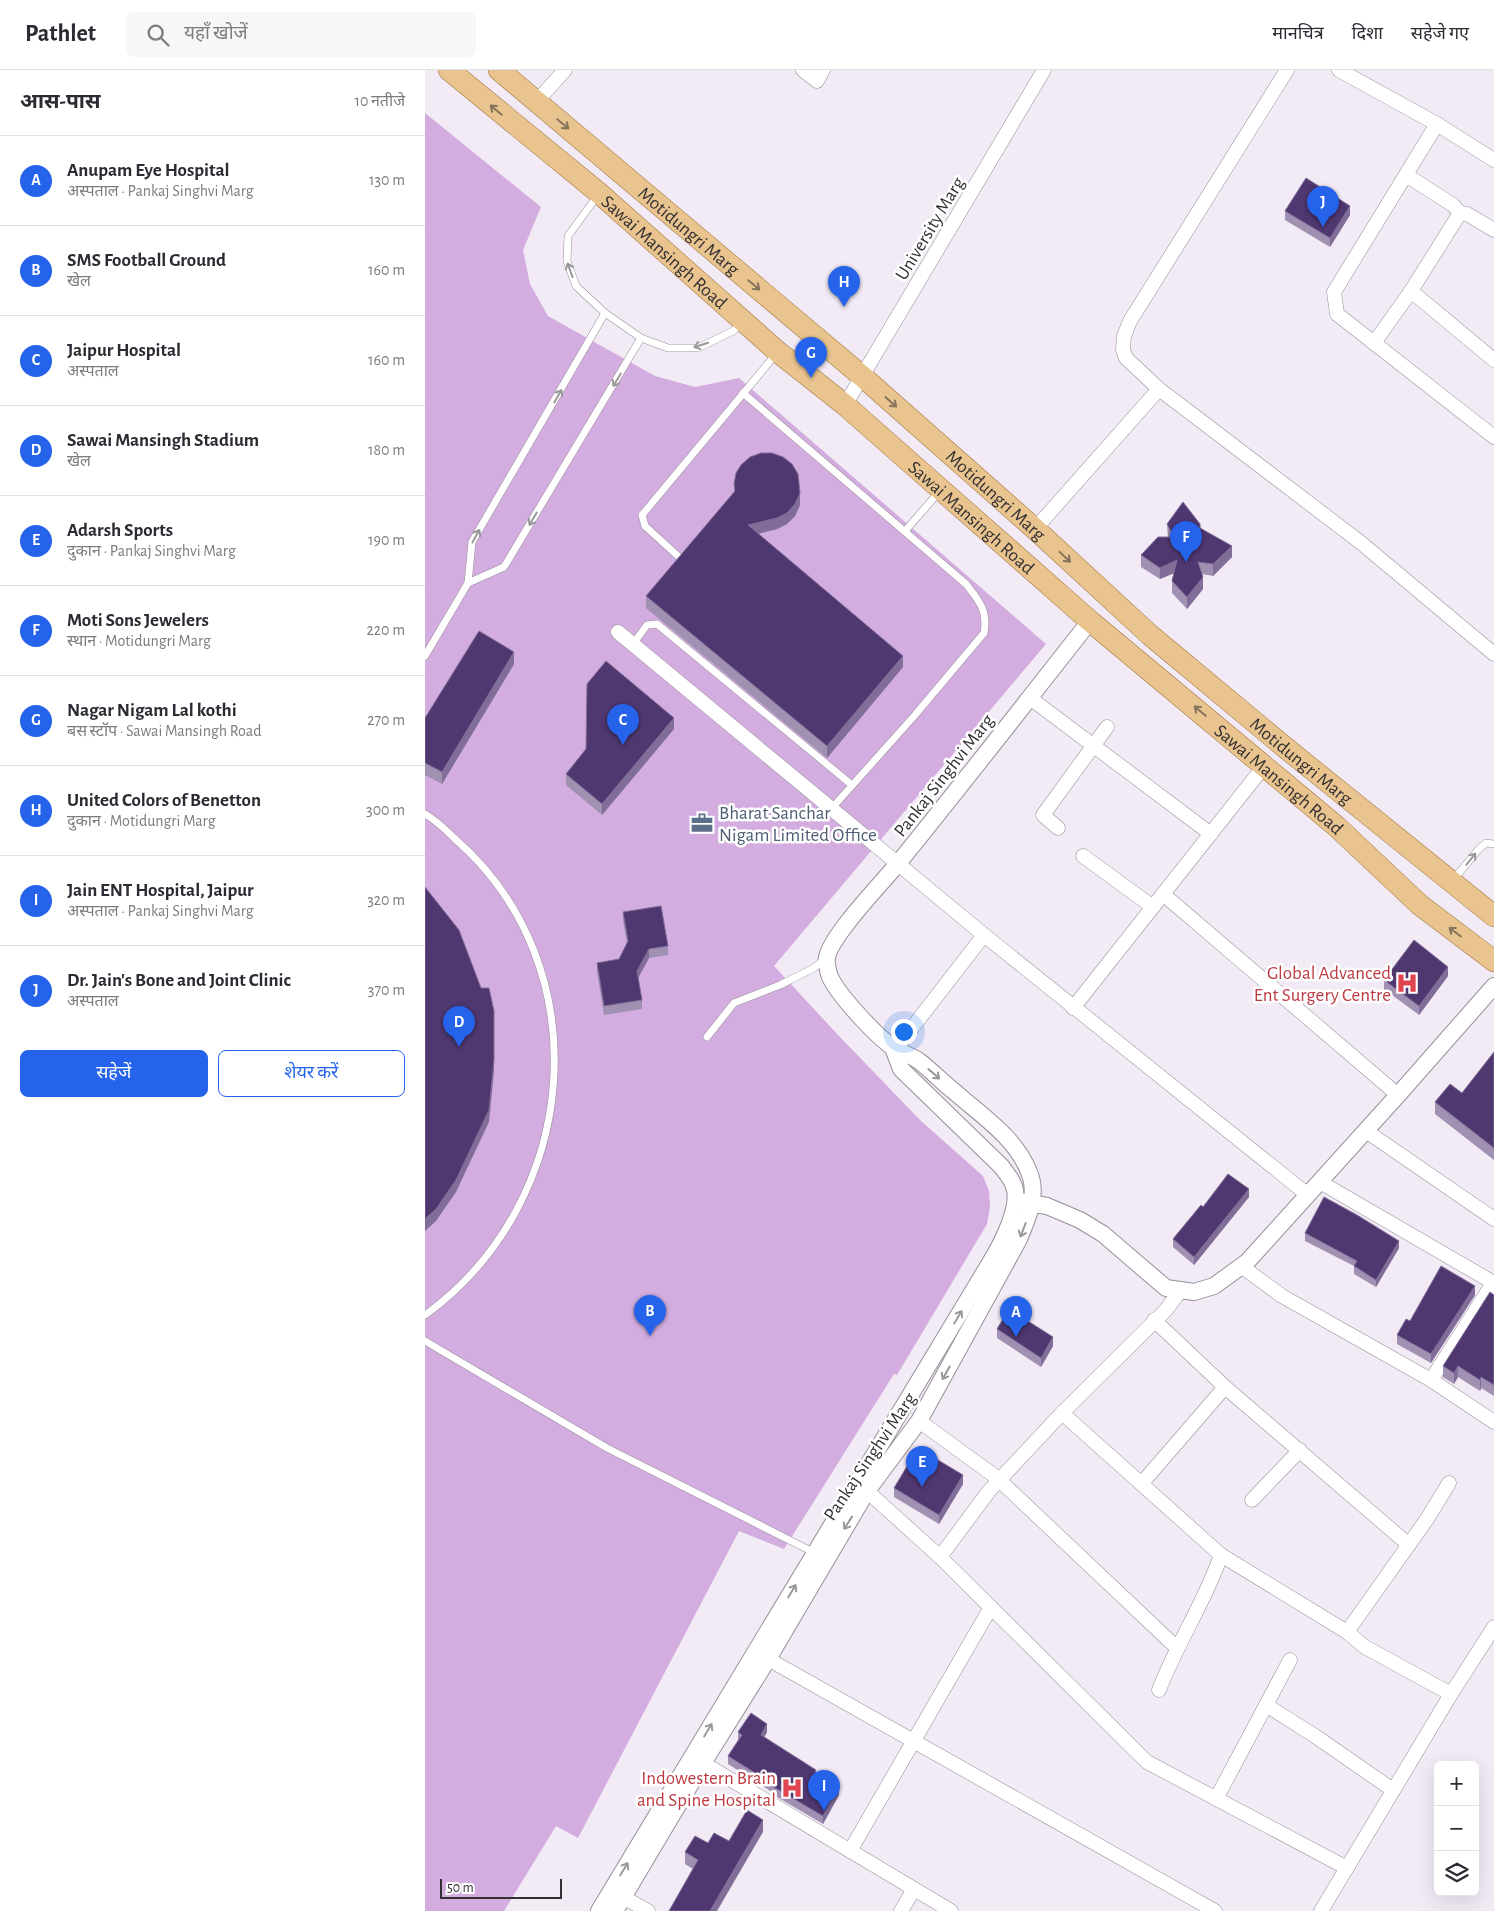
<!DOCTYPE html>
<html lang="hi">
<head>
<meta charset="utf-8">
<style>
	body { margin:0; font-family:"Alegreya Sans","Noto Sans Devanagari",sans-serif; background:#f7f7f7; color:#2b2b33 }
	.controls { position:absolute; right:15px; bottom:15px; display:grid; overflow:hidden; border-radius:8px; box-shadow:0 5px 20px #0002 }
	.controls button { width:45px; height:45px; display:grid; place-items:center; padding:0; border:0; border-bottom:1px solid #e1e1e2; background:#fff; color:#2b2b33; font:25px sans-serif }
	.scale { position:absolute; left:15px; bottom:12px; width:122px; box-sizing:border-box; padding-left:5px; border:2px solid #333034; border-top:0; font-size:14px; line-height:18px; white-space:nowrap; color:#333034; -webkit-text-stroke:4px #fff; paint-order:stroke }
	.you { position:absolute; left:478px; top:961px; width:18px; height:18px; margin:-12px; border:4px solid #fff; border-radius:50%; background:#1a73e8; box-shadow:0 0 0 8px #1a73e833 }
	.badge { display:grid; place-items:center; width:32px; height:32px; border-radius:50%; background:#2563eb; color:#fff; font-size:16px; font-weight:700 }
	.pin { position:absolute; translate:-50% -41px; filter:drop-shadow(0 1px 2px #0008) }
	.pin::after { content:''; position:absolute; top:26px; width:18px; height:15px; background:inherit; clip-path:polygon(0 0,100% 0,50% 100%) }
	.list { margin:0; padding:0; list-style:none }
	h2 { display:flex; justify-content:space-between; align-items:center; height:65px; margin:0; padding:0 20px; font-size:21px }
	h2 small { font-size:16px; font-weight:400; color:#7c7c81 }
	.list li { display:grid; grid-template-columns:32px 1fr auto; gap:15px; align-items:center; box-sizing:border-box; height:90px; padding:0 20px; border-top:1px solid #e1e1e2 }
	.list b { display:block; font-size:19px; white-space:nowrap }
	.list p { margin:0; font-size:16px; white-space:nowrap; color:#7c7c81 }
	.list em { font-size:16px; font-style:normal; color:#7c7c81 }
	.actions { display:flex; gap:10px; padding:15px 20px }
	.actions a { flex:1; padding:11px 0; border:1px solid #2563eb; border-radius:8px; text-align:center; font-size:18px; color:#2563eb }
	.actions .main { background:#2563eb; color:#fff }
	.icon { flex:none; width:28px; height:28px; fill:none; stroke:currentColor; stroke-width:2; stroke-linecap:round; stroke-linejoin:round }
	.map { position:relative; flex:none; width:1069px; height:1841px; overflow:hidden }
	header { display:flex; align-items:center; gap:30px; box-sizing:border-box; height:70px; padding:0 25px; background:#fff; border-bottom:1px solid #e1e1e2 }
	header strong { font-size:24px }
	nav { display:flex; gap:28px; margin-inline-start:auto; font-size:18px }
	.search { width:350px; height:45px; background:#f7f7f7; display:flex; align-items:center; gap:12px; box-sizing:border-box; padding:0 18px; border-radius:8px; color:#7c7c81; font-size:19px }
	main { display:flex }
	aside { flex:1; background:#fff }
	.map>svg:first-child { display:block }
	.green { fill:#d3addf }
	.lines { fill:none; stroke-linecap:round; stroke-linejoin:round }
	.service-casing { stroke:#968f99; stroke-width:8 }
	.minor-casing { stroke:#968f99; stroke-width:15 }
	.tertiary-casing { stroke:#968f99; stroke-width:18 }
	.primary-casing { stroke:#a0773f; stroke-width:22 }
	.service { stroke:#fff; stroke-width:7 }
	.minor { stroke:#fff; stroke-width:14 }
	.tertiary { stroke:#fff; stroke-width:16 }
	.primary { stroke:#e9c48f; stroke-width:21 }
	.wall { fill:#a090b2 }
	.shaded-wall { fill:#806d98 }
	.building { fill:#4f3770; stroke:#806d98 }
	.oneway { stroke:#85735d }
	.oneway2 { stroke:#99989a }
	.labels { text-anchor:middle; stroke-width:5; stroke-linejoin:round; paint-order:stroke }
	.street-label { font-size:19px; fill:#333034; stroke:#fff }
	.service-label { font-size:19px; fill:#4e5e75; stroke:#fff; text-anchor:start }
	.health-label { font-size:19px; fill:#be3a42; stroke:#fff; text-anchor:end }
</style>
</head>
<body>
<header>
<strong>Pathlet</strong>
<div class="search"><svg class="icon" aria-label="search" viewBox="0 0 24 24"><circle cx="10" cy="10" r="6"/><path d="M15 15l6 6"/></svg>यहाँ खोजें</div>
<nav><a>मानचित्र</a><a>दिशा</a><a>सहेजे गए</a></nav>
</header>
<main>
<aside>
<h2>आस-पास<small>10 नतीजे</small></h2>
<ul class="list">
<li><span class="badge">A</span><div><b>Anupam Eye Hospital</b><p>अस्पताल · Pankaj Singhvi Marg</p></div><em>130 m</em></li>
<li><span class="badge">B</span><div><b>SMS Football Ground</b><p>खेल</p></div><em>160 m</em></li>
<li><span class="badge">C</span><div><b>Jaipur Hospital</b><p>अस्पताल</p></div><em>160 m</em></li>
<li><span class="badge">D</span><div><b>Sawai Mansingh Stadium</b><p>खेल</p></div><em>180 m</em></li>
<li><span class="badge">E</span><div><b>Adarsh Sports</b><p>दुकान · Pankaj Singhvi Marg</p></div><em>190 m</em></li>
<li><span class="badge">F</span><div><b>Moti Sons Jewelers</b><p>स्थान · Motidungri Marg</p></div><em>220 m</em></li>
<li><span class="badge">G</span><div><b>Nagar Nigam Lal kothi</b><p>बस स्टॉप · Sawai Mansingh Road</p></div><em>270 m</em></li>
<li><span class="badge">H</span><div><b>United Colors of Benetton</b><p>दुकान · Motidungri Marg</p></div><em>300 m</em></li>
<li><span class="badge">I</span><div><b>Jain ENT Hospital, Jaipur</b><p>अस्पताल · Pankaj Singhvi Marg</p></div><em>320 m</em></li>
<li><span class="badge">J</span><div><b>Dr. Jain's Bone and Joint Clinic</b><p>अस्पताल</p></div><em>370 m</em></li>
</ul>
<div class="actions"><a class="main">सहेजें</a><a>शेयर करें</a></div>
</aside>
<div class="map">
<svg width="1069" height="1841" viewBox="0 0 1069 1841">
	<rect width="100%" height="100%" fill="#f2eaf5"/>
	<path class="green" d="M0 43 116 137 98 180 105 214 123 246 230 306 270 317 314 308 621 574 349 896 413 965 495 1050 558 1106 564 1121 565 1137 562 1154 472 1305 469 1304 359 1479 314 1461 153 1768 131 1756 79 1841H0Z"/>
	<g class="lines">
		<g class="service-casing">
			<g id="service">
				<path d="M173 125 143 166 142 191 151 216 180 243 216 268 243 278H273L308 261 316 254"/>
				<path d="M318 323 541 514C554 531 563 540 559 563L490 645 407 738"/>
				<path d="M480 461 514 422"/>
				<path d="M254 487 220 456 217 445 351 284"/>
				<path d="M43 513 79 497 216 268"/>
				<path d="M208 574 222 555 232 554 427 715"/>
				<path d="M0 586 43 513 47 472 180 243"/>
				<path d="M0 744C10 750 20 759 29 768 177 896 156 1132 0 1245"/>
				<path d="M1028 810 1054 779 1061 773 1069 774"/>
				<path d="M282 967 309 933 355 915 389 898 400 889"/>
				<path d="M0 1271 182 1378 390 1483"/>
			</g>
		</g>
		<g class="minor-casing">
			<g id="minor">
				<path d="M378 0 392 11 398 0"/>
				<path d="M862 0 705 251 699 266 698 280 701 288 734 319 935 472 1069 584"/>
				<path d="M914 0 1012 54 1069 90"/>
				<path d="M112 31 140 0"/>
				<path d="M1012 54 909 222 912 244 1069 367"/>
				<path d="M981 105 1028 135 1035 143"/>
				<path d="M986 221 1069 290"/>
				<path d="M949 273 986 221 1035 143 1042 144 1069 160"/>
				<path d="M420 335 619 0"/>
				<path d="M610 459 734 319"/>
				<path d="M193 562 559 865 883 1125"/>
				<path d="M605 628 786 764"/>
				<path d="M633 758 618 745 682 657"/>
				<path d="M658 786 728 837"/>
				<path d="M738 824 973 1025"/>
				<path d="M648 938 840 695"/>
				<path d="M468 978 473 976 559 865"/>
				<path d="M941 1061 1069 1149"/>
				<path d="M895 1112 1069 1213"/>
				<path d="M816 1196 857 1226 1006 1310 1069 1352"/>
				<path d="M729 1250 800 1317 984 1475"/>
				<path d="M1006 1310 1068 1213"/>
				<path d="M637 1343 796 1485C780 1532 752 1573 734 1620"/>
				<path d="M494 1351 571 1407 752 1578"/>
				<path d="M717 1413 800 1317"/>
				<path d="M1024 1413 1002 1449 922 1562 940 1577 1026 1624"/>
				<path d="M442 1421 515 1487 722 1692 922 1798"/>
				<path d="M827 1430 875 1380"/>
				<path d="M796 1485 922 1562"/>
				<path d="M515 1487 564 1421 637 1343 741 1240 755 1221"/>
				<path d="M343 1589 790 1841"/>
				<path d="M841 1635 890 1666 968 1720"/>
				<path d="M278 1693 526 1841"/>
				<path d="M791 1729 865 1590"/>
				<path d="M425 1781 566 1537"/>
				<path d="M198 1827 223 1841"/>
				<path d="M476 1841 489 1819"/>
				<path d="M896 1841 1026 1624 1069 1557"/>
			</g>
		</g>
		<g class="tertiary-casing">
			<g id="tertiary">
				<path d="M598 1132 622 1136 655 1150 678 1164 741 1218 769 1222 789 1216 822 1192 973 1025 1069 916"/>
				<path d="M174 1841 565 1193C576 1175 598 1134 588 1114 586 1108 580 1102 577 1097L476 999 468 978"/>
				<path d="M190 1841 278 1693 343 1589 442 1421 494 1351 593 1171C602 1150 614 1125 604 1102 591 1068 557 1046 531 1023 518 1013 507 1001 494 991 487 986 477 983 469 978 452 967 414 926 405 907 403 902 401 892 402 887 407 864 458 812 475 791 539 712 602 631 665 551"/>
			</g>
		</g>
		<g class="primary-casing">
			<g id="primary">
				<path id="s1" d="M24 0 174 123 353 282 420 335 665 551 911 756 995 835 1069 891"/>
				<path id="s2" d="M74 0 438 307 610 459 725 565 862 679 1069 846"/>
			</g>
		</g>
		<use href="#service" class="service"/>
		<use href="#minor" class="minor"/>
		<use href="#tertiary" class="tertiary"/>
		<use href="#primary" class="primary"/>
	</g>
	<g class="wall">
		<path d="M860 141 925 145 905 177 860 150Z"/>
		<path d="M309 414 375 435 370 446 362 454 352 459 334 464 478 597 402 688 221 538V526L309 422Z"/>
		<path d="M742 454 775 458 807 487 788 506 777 504 778 519 762 539 747 523V511L749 503 735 509 716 497V485L743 467Z"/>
		<path d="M89 594 17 714 0 705V648Z"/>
		<path d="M249 659 177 745 141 715V704L161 679Z"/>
		<path d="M198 842 243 876V885L224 888 213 908 217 930V939L179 945 172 902V893L194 889 202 873 198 851Z"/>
		<path d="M1023 906 994 945 959 919V910Z"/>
		<path d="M1069 982V1090L1010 1044V1032L1037 1023Z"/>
		<path d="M824 1127 769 1195 748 1177V1169L778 1137Z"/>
		<path d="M880 1163 974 1178 951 1217 929 1204V1196L880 1171Z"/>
		<path d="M1050 1225 1006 1293 972 1274V1265Z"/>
		<path d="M1069 1225V1326L1056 1318 1055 1321 1033 1307 1029 1314 1018 1307V1296Z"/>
		<path d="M572 1259 628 1276 616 1297 572 1268Z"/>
		<path d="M538 1414 514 1454 469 1427V1418Z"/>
		<path d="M313 1662H342L339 1667 391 1703 414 1725 398 1754 347 1724V1722L303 1694V1686L313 1670Z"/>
		<path d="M338 1762 268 1799 260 1794V1782L283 1773 304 1771Z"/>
	</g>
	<g class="shaded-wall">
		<path d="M925 136V145L905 177V168Z"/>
		<path d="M375 423V435L370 446 362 454 352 459 323 466V455Z"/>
		<path d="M807 476V487L788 506V494Z"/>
		<path d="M752 490V502L735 509V498Z"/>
		<path d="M778 507V519L762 539V527Z"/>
		<path d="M89 582V594L17 714V702Z"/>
		<path d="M478 586V597L402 688V676Z"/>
		<path d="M249 648V659L177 745V734Z"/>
		<path d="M224 879V888L212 910V901Z"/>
		<path d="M1023 897V906L994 945V936Z"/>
		<path d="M69 990V1002L64 1052 31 1122 11 1151 0 1161V1149Z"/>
		<path d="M824 1119V1127L769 1195V1187Z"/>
		<path d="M974 1171V1178L951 1217V1210Z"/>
		<path d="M1050 1216V1225L1006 1293V1284Z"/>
		<path d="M628 1267V1276L616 1297V1288Z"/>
		<path d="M1033 1296V1307L1029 1314V1303Z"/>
		<path d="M1056 1307V1318L1055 1321V1310Z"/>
		<path d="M538 1405V1414L514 1454V1445Z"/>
		<path d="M342 1654V1662L336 1673V1665Z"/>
		<path d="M414 1716V1725L398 1754V1746Z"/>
		<path d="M338 1750V1762L292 1841H285Z"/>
	</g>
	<g class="building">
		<path d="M881 108 925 136 905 168 860 141Z"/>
		<path d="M336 383H347L358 387 367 394 373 404 375 423 370 434 362 443 352 448 323 455 478 586 402 676 221 526 310 421 309 414 311 403 316 395 325 387Z"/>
		<path d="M758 432 775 454V458L807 476 788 494 773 492 778 507 762 527 747 511 752 490 735 498 716 485 733 467H749L742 454Z"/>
		<path d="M54 561 89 582 17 702 0 693V648Z"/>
		<path d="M181 591 249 648 177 734 141 704 161 679 162 614Z"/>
		<path d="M0 817 34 860 56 918H64L69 941V990L64 1040 31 1110 11 1139 0 1149Z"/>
		<path d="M236 836 243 876 224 879 212 901 217 930 179 936 172 893 194 889 203 871 198 842Z"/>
		<path d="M989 870 1023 897 994 936 959 910Z"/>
		<path d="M1069 982V1078L1010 1032 1025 1014 1037 1023Z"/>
		<path d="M803 1104 824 1119 769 1187 748 1169 776 1135 778 1137Z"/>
		<path d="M899 1127 932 1145 974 1171 951 1210 929 1196 932 1191 880 1163Z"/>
		<path d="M1016 1196 1050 1216 1006 1284 972 1265 981 1249 985 1251Z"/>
		<path d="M1065 1222 1069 1225V1315L1056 1307 1055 1310 1033 1296 1029 1303 1018 1296Z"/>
		<path d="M584 1239 628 1267 616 1288 572 1259Z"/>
		<path d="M493 1378 538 1405 514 1445 469 1418Z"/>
		<path d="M326 1643 342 1654 336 1665 391 1700 390 1702 414 1716 398 1746 347 1716 348 1714 303 1686 317 1665 313 1662Z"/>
		<path d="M322 1740 338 1750 285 1841H244L273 1790 260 1782 270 1766 283 1773 289 1763 304 1771Z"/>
	</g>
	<defs><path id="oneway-shaft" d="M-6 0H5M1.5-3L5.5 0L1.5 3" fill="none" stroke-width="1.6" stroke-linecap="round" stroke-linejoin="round" transform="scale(1.25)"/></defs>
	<g class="oneway">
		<use href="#oneway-shaft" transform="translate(71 40) rotate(-140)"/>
		<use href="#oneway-shaft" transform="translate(138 54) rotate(40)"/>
		<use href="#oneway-shaft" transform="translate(329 215) rotate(40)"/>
		<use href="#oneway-shaft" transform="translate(466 332) rotate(42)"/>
		<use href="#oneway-shaft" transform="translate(640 487) rotate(43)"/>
		<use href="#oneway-shaft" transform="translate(775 641) rotate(-140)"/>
		<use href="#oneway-shaft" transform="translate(1030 862) rotate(-143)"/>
	</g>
	<g class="oneway2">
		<use href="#oneway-shaft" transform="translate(145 200) rotate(-110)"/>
		<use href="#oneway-shaft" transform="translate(276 275) rotate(162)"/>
		<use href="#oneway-shaft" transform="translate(192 310) rotate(121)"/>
		<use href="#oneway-shaft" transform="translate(133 326) rotate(-60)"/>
		<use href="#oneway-shaft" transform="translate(108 449) rotate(121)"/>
		<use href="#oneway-shaft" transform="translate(51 466) rotate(-61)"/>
		<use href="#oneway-shaft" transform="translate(1046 789) rotate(-51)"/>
		<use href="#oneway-shaft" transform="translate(509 1004) rotate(41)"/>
		<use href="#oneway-shaft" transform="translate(598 1160) rotate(111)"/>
		<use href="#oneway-shaft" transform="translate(533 1247) rotate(-59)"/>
		<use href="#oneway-shaft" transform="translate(521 1303) rotate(119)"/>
		<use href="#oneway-shaft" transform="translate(423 1453) rotate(122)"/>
		<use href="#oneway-shaft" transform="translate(367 1521) rotate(-59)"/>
		<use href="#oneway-shaft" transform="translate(283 1660) rotate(-59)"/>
		<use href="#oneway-shaft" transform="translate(199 1799) rotate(-59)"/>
	</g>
	<defs>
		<g id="office-bare" transform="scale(1.725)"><path d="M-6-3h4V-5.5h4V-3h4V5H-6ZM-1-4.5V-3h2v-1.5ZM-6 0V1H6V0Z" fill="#5c6f8a" stroke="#fff" stroke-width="2.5" paint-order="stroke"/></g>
		<g id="hospital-bare" transform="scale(1.725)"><path d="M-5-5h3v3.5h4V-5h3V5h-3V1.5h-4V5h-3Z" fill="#e0444e" stroke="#fff" stroke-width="2.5" paint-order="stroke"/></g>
	</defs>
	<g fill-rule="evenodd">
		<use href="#office-bare" x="277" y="753"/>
		<use href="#hospital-bare" x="982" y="913"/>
		<use href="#hospital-bare" x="367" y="1718"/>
	</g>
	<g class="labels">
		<g class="street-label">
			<text transform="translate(504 158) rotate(-59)" y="7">University Marg</text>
			<text dy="7" stroke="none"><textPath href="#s2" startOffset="249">Motidungri Marg</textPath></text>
			<text dy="7" stroke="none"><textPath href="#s1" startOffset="282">Sawai Mansingh Road</textPath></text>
			<text dy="7" stroke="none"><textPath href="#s2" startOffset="654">Motidungri Marg</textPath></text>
			<text dy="7" stroke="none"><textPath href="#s1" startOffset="688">Sawai Mansingh Road</textPath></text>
			<text dy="7" stroke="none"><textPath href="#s2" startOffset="1059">Motidungri Marg</textPath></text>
			<text transform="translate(518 705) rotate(-52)" y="7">Pankaj Singhvi Marg</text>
			<text dy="7" stroke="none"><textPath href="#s1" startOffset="1092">Sawai Mansingh Road</textPath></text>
			<text transform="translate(444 1386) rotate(-56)" y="7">Pankaj Singhvi Marg</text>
		</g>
		<g class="service-label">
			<text x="294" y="749">Bharat Sanchar<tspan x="294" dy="22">Nigam Limited Office</tspan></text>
		</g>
		<g class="health-label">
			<text x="966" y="909">Global Advanced<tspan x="966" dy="22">Ent Surgery Centre</tspan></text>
			<text x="351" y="1714">Indowestern Brain<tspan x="351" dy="22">and Spine Hospital</tspan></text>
		</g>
	</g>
</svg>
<div class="controls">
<button>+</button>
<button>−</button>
<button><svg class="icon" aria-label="layers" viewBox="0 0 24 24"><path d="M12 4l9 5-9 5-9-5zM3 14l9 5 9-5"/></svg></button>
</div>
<div class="scale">50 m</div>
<div class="you"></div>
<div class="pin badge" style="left:591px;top:1267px">A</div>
<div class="pin badge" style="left:225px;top:1266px">B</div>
<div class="pin badge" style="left:198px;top:675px">C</div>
<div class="pin badge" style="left:34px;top:977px">D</div>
<div class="pin badge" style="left:497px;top:1417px">E</div>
<div class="pin badge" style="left:761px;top:492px">F</div>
<div class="pin badge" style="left:386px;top:308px">G</div>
<div class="pin badge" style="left:419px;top:237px">H</div>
<div class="pin badge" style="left:399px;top:1741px">I</div>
<div class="pin badge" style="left:898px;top:157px">J</div>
</div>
</main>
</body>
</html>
